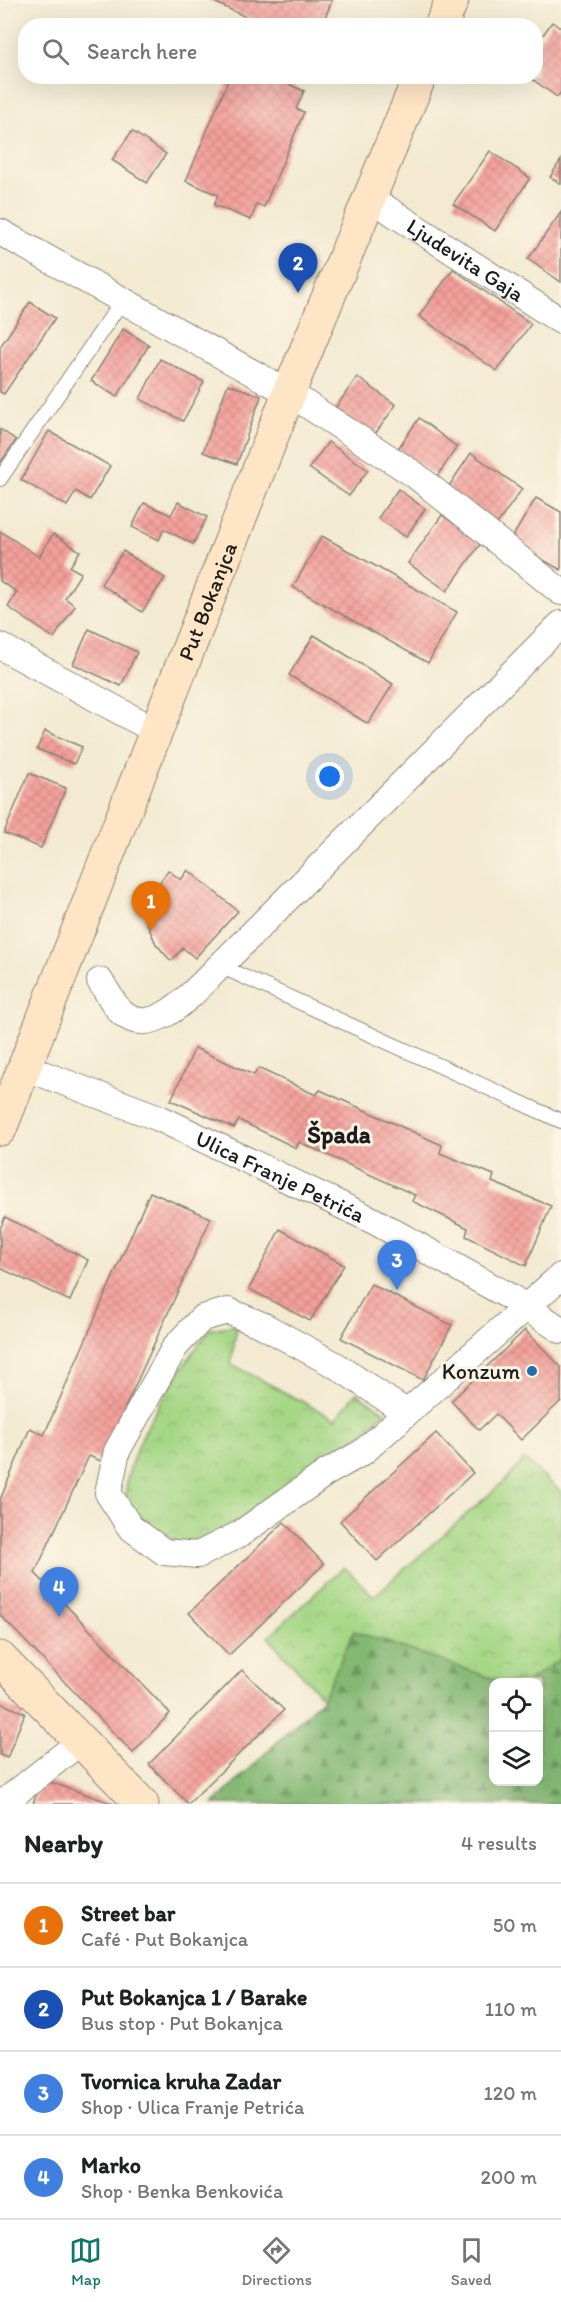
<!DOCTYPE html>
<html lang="en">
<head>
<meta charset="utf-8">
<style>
	body { margin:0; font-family:Itim,sans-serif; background:#f6f6f6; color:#202124 }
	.controls { position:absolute; right:18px; bottom:18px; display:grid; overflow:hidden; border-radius:12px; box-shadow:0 6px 24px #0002 }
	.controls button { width:54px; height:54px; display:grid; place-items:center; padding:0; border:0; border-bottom:2px solid #e0e0e0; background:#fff; color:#202124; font:30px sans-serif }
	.you { position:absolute; left:330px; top:777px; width:21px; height:21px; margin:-15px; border:4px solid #fff; border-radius:50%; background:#1a73e8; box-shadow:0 0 0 9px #1a73e833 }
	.badge { display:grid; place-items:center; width:39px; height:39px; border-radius:50%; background:#0f766e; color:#fff; font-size:20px; font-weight:700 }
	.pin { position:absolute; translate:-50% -50px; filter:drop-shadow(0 2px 3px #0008) }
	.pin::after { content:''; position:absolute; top:32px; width:21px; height:18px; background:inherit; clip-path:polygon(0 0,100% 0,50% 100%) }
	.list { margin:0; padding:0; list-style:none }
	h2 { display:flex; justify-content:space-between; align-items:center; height:78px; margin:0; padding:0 24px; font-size:26px }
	h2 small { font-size:20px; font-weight:400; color:#757577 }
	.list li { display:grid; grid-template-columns:39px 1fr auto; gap:18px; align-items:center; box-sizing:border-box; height:84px; padding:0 24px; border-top:2px solid #e0e0e0 }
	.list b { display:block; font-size:22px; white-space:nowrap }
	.list p { margin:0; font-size:20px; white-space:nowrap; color:#757577 }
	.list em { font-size:20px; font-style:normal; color:#757577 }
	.icon { flex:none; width:33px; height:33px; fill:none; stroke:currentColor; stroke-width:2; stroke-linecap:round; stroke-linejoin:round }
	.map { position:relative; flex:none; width:561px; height:1804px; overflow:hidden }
	.search { position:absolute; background:#fff; box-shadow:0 6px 24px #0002; left:18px; right:18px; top:18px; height:66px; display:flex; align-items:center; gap:15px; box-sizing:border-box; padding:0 21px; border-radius:24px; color:#757577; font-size:22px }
	.sheet { height:414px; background:#fff }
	nav { display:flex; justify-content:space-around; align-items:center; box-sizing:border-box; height:84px; border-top:2px solid #e0e0e0; background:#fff; font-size:16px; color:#757577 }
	nav a { display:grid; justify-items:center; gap:3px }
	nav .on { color:#0f766e }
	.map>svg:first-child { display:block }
	.forest { fill:url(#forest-firs); stroke:#506a48; stroke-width:1.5 }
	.park { fill:url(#park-crowns); stroke:#617a51; stroke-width:1.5 }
	.building { fill:url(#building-cross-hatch) }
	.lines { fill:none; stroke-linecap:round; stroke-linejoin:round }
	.service-casing { stroke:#888376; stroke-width:16 }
	.minor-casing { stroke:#888376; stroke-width:28 }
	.secondary-casing { stroke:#888376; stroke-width:35 }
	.service { stroke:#fff; stroke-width:14 }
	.minor { stroke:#fff; stroke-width:26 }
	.secondary { stroke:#fee5c5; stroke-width:33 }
	.poi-dot { fill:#1f6fb2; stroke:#fcf5e5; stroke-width:2 }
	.labels { text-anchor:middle; stroke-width:6; stroke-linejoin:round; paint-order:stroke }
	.street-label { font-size:22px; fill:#1c1c1c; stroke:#fcf5e5 }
	.poi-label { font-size:22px; fill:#1c1c1c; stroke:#fcf5e5; text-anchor:end }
	.neighbourhood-label { font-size:24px; font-weight:bold; fill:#1c1c1c; stroke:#fcf5e5 }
</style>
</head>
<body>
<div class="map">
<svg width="561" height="1804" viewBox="0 0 561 1804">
	<defs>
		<pattern id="forest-firs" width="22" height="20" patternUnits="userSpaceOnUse" patternTransform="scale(1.5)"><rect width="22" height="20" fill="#84b873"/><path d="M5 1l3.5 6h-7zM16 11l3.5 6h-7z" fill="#6b955e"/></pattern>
		<pattern id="park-crowns" width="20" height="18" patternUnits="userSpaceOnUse" patternTransform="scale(1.5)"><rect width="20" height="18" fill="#a6d786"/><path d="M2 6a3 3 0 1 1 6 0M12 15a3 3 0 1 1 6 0" fill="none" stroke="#8eb873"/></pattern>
		<pattern id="building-cross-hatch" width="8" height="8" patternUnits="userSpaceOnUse" patternTransform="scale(1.5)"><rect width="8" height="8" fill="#f4a09b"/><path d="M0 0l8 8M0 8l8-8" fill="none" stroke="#d18985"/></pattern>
	</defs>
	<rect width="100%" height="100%" fill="#fcf5e5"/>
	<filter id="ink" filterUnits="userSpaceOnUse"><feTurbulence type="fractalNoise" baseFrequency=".0167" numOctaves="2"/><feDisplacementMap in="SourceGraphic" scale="12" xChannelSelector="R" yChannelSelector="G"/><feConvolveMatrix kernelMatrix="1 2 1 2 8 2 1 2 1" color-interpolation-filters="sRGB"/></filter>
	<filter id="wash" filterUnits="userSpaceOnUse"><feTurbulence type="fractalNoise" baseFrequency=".008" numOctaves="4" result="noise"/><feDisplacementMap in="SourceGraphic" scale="24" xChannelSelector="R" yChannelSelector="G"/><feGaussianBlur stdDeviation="1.35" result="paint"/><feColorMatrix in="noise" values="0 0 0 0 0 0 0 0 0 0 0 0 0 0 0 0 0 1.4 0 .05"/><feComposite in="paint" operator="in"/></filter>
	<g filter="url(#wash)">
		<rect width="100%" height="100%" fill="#f3ead1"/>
		<path class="forest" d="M354 1631 504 1682H494V1782H538V1682H527L561 1658V1804H213L323 1698Z"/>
		<g class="park">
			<path d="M237 1325 231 1364 335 1419 356 1393 385 1412 341 1452 218 1534 183 1546 133 1516C131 1509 127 1501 126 1494 126 1445 181 1368 210 1329Z"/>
			<path d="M524 1459 561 1492V1658L527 1682H504L354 1631 323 1698 268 1637 344 1567 374 1596 510 1476Z"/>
		</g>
		<g id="blocks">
			<g class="building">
				<path d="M210 0H332L322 26H265Z"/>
				<path d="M552 22 561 28V92L557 97 528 76H536V45Z"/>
				<path d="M230 76H270L304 91 296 109 304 112 264 207 257 204 251 220 214 205 218 195 186 181Z"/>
				<path d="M132 131 166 154 147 183 112 160Z"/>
				<path d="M490 151 530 178 495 231 453 204Z"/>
				<path d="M561 160V184L550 177Z"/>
				<path d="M561 212V282L528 259Z"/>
				<path d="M453 269 531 324 497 371 419 316Z"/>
				<path d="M30 302 55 318 4 394 0 392V347Z"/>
				<path d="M123 329 149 345 117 397 91 381Z"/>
				<path d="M160 359 204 382 183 421 140 399Z"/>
				<path d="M357 377 396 405 370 441 331 414Z"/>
				<path d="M228 384 261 396 237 464 203 452Z"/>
				<path d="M419 418 457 447 437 477 397 450Z"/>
				<path d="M0 429 16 440 0 463Z"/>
				<path d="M49 431 110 466 90 500 76 491 67 506 21 480Z"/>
				<path d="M328 442 368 470 349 496 309 468Z"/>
				<path d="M471 453 522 489 497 524 447 489Z"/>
				<path d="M398 489 425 509 406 537 378 518Z"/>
				<path d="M536 498 561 512V570L510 541Z"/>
				<path d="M178 502 207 517 193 544 164 529 159 540 132 527 144 503 171 515Z"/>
				<path d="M442 515 481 543 447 591 408 563Z"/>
				<path d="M0 531 39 557 53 534 80 551 70 567 81 573 65 598 75 606 54 638 8 607 17 592 0 581Z"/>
				<path d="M322 536 457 612 428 663 293 587Z"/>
				<path d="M123 551 165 578 142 612 101 584Z"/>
				<path d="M89 629 137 652 121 686 73 664Z"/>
				<path d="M314 635 393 684 368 724 289 675Z"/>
				<path d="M45 731 82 747 74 764 37 749Z"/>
				<path d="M29 773 66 788 41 848 4 833Z"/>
				<path d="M168 870 181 880 188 870 238 911 195 958 183 948 171 961 156 944 146 921V902Z"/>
				<path d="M195 1048 254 1075 258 1068 316 1095 320 1090 442 1145 440 1153 494 1175 492 1182 551 1206 526 1266 466 1236 468 1228 412 1201 415 1195 299 1142 296 1148 239 1120 234 1128 171 1100Z"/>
				<path d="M150 1192 211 1218 101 1461 89 1456 35 1573 170 1713 133 1753 0 1615V1500L30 1428 44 1435Z"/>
				<path d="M5 1217 88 1260 70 1301 0 1268V1229Z"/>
				<path d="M280 1229 344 1265 310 1321 249 1289Z"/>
				<path d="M371 1284 452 1325 423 1380 341 1338Z"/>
				<path d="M525 1330 561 1367V1401L521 1440 496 1414 479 1430 451 1401Z"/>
				<path d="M436 1433 473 1473 377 1561 340 1521Z"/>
				<path d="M284 1522 324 1564 229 1655 189 1613Z"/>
				<path d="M242 1670 284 1710 188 1804 149 1764Z"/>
				<path d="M0 1703 25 1713 7 1758 0 1755Z"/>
				<path d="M41 1779 114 1804H33Z"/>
			</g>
		</g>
	</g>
	<g filter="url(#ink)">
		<use href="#blocks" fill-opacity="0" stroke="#888376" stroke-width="1.5"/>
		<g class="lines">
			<g class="service-casing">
				<g id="service">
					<path d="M0 479 122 301"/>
					<path d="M220 966 561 1121"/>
				</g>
			</g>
			<g class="minor-casing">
				<g id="minor">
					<path id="s1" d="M370 198 561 321"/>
					<path d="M0 232 289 393 415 475 561 592"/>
					<path d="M0 646 156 731"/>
					<path d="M100 981C107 991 113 1004 121 1012 153 1043 198 987 220 966L561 624"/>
					<path id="s2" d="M24 1067 159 1118 374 1221 510 1297 561 1330"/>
					<path d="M407 1413 337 1366 264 1326 228 1311 202 1318 175 1347 117 1451 108 1493 130 1527 164 1552 198 1555 240 1534 326 1473 363 1452 561 1276"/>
					<path d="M2 1804 81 1741"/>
				</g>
			</g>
			<g class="secondary-casing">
				<g id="secondary">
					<path d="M441 26 452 0"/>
					<path id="s3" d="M0 1129 296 375 420 76"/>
					<path d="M0 1658 142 1804"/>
				</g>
			</g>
			<use href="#service" class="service"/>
			<use href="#minor" class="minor"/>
			<use href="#secondary" class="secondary"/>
		</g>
	</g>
	<circle class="poi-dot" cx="532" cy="1371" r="6"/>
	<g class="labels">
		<g class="street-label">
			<text dy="8" stroke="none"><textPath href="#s1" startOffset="114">Ljudevita Gaja</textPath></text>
			<text dy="8" stroke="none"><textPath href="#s3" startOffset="567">Put Bokanjca</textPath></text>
			<text dy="8" stroke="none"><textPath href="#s2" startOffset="279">Ulica Franje Petrića</textPath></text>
		</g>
		<g class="poi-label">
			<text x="520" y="1379">Konzum</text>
		</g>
		<g class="neighbourhood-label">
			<text x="339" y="1143">Špada</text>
		</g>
	</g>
</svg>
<div class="controls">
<button><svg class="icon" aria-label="locate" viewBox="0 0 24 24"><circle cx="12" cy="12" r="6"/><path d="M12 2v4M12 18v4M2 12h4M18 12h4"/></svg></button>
<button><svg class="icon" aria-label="layers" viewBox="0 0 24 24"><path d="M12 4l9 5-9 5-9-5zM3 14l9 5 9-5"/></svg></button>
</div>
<div class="you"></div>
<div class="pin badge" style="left:151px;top:931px;background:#e8710a">1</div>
<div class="pin badge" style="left:298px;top:293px;background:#1a4fb4">2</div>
<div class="pin badge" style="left:397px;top:1290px;background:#3f7fe0">3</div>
<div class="pin badge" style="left:59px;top:1617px;background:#3f7fe0">4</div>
<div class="search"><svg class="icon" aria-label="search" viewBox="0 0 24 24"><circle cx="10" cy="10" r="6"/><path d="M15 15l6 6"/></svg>Search here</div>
</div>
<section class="sheet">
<h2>Nearby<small>4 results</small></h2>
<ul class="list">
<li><span class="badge" style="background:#e8710a">1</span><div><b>Street bar</b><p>Café · Put Bokanjca</p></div><em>50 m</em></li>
<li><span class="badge" style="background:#1a4fb4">2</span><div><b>Put Bokanjca 1 / Barake</b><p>Bus stop · Put Bokanjca</p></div><em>110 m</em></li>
<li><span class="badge" style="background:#3f7fe0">3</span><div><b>Tvornica kruha Zadar</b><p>Shop · Ulica Franje Petrića</p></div><em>120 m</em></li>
<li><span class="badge" style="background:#3f7fe0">4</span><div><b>Marko</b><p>Shop · Benka Benkovića</p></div><em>200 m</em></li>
</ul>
</section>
<nav>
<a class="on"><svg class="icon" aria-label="map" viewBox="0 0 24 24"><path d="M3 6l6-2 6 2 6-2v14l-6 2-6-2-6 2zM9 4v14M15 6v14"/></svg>Map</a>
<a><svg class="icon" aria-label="directions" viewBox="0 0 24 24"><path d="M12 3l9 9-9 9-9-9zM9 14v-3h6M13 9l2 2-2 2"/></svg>Directions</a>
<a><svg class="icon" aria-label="saved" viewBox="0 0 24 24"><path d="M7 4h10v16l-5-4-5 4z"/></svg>Saved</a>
</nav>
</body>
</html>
